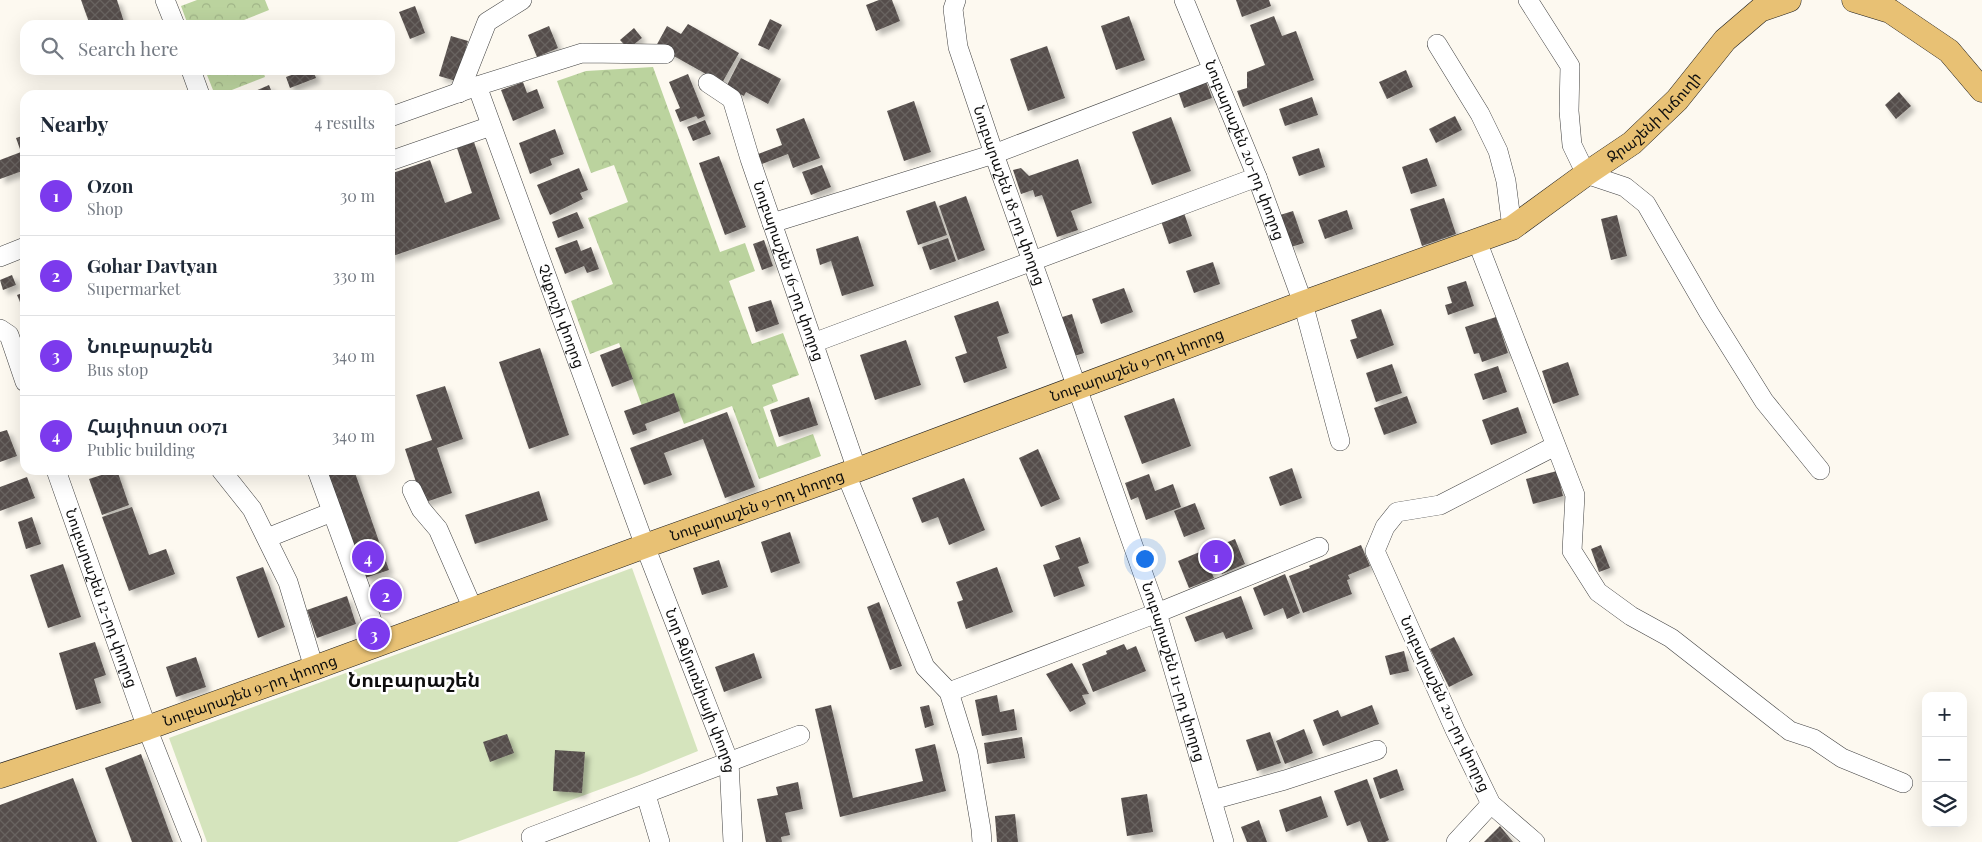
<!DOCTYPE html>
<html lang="en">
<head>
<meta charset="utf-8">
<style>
	body { margin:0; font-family:"Playfair Display","Noto Sans Armenian",serif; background:#f6f6f7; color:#1f2937 }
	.controls { position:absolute; right:15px; bottom:15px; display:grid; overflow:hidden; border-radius:10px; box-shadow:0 5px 20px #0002 }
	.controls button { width:45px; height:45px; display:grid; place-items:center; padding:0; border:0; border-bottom:1px solid #e0e1e3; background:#fff; color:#1f2937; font:25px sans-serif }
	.you { position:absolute; left:1144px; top:558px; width:18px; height:18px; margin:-12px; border:4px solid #fff; border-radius:50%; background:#1a73e8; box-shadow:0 0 0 8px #1a73e833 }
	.badge { display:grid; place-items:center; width:32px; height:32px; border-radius:50%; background:#7c3aed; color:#fff; font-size:16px; font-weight:700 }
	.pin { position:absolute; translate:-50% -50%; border:2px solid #fff; box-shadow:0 1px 5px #0006 }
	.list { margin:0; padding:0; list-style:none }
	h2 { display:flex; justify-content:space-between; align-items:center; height:65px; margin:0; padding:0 20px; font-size:21px }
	h2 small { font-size:16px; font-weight:400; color:#747a83 }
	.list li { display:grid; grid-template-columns:32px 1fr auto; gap:15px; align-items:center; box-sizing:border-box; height:80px; padding:0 20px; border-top:1px solid #e0e1e3 }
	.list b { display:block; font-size:19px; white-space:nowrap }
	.list p { margin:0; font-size:16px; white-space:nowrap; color:#747a83 }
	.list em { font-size:16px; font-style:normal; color:#747a83 }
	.icon { flex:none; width:28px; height:28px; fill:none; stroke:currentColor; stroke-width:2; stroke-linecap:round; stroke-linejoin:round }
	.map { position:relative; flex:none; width:1982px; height:842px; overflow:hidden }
	.search { position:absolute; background:#fff; box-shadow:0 5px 20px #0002; left:20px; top:20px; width:375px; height:55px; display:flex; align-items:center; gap:12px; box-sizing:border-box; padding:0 18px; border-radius:15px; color:#747a83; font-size:19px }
	.panel { position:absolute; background:#fff; box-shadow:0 5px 20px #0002; left:20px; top:90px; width:375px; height:385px; border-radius:15px }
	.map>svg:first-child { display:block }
	.forest { fill:url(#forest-crowns) }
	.park { fill:#d5e4bd }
	.building { fill:url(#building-cross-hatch); filter:url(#shadow) }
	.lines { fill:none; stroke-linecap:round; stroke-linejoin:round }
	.minor-casing { stroke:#404040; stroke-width:20 }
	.major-casing { stroke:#1e1e1e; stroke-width:25 }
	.minor { stroke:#fff; stroke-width:19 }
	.major { stroke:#e8c174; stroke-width:24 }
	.labels { text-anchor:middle; stroke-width:5; stroke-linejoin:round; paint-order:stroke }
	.street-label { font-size:15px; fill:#0d0d0d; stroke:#fff }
	.district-label { font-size:20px; font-weight:bold; fill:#0d0d0d; stroke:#fff }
</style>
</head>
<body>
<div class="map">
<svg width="1982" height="842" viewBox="0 0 1982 842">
	<defs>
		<pattern id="forest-crowns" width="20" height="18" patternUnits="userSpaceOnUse" patternTransform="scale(1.25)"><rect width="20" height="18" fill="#bbd39e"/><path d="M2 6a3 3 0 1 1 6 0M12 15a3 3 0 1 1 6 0" fill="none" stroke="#a0b487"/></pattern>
		<pattern id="building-cross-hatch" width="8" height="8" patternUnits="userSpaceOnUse" patternTransform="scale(1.25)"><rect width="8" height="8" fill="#554e4b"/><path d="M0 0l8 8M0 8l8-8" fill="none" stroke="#686360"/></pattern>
		<filter id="shadow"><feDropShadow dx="4.5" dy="4.5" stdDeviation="2.5" flood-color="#0004"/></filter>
	</defs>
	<rect width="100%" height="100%" fill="#fdf9f0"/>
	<g class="forest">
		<path d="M197 0H265L269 10 244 20 245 25H188L181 6Z"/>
		<path d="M653 67 720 252 745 243 755 271 729 281 752 344 783 333 799 375 772 385 778 401 763 407 777 447 813 434 821 456 759 479 732 406 684 424 673 395 642 406 619 343 590 354 571 301 613 284 588 218 628 202 614 165 591 173 557 81 586 71Z"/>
		<path d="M205 70H263L265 77 219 95H215Z"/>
	</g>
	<path class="park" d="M632 568 698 751 639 775 457 842H207L169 738Z"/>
	<g class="building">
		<path d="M81 0H117L125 25H90Z"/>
		<path d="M879 0H892L900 21 876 31 866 5Z"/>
		<path d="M1236 0H1269L1271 6 1242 17Z"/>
		<path d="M415 6 425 33 410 39 399 12Z"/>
		<path d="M1129 16 1145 60 1116 70 1101 26Z"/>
		<path d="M1274 16 1282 36 1296 31 1314 80 1243 107 1237 91 1247 88V72L1265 65 1250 25Z"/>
		<path d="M770 19 782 25 769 50 758 45Z"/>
		<path d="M688 24 739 53 722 83 656 46 667 26 681 34Z"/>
		<path d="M549 26 558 48 537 57 528 35Z"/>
		<path d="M634 28 642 38 628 49 620 40Z"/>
		<path d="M451 36 468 41 456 81 439 76Z"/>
		<path d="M1047 46 1065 98 1028 111 1010 59Z"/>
		<path d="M741 58 781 79 768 104 746 92 744 96 726 87Z"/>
		<path d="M305 70H313L316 78 290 88 286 77Z"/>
		<path d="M1406 70 1413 87 1387 99 1379 82Z"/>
		<path d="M688 74 705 116 698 119 696 116 680 122 675 110 680 108 669 82Z"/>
		<path d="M1206 81 1212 98 1184 108 1178 91Z"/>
		<path d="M523 82 527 93 537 89 544 108 513 121 501 90Z"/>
		<path d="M269 85 273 95H246Z"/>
		<path d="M1899 92 1911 106 1896 119 1885 105Z"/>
		<path d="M1312 97 1318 115 1285 126 1279 109Z"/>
		<path d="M914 101 931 152 904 161 887 111Z"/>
		<path d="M1455 116 1462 130 1436 143 1429 129Z"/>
		<path d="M1171 117 1191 171 1152 185 1132 132Z"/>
		<path d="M804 118 820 158 793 168 788 154 762 164 758 154 782 145 776 129Z"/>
		<path d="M705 120 711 134 693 141 687 127Z"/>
		<path d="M555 129 564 154 550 159 552 165 530 174 519 143Z"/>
		<path d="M25 135V170L0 179V160L21 152 16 138Z"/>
		<path d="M474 142 500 219 390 257V174L430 160 445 203 472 193 457 148Z"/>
		<path d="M1319 148 1325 167 1299 176 1292 157Z"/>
		<path d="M719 156 746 227 725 235 699 163Z"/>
		<path d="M1427 158 1437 186 1411 194 1402 167Z"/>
		<path d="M1078 159 1092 203 1071 211 1078 230 1057 237 1042 195 1035 197 1033 190 1021 194 1013 170 1021 168 1029 176Z"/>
		<path d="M822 165 831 187 811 195 802 172Z"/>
		<path d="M579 168 588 190 580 193 583 199 550 215 537 185Z"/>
		<path d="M966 196 985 250 958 260 939 206Z"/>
		<path d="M1444 198 1456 234 1422 246 1410 209Z"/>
		<path d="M935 201 947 235 918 245 906 211Z"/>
		<path d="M1347 210 1353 229 1325 239 1318 220Z"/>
		<path d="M1293 211 1304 243 1291 247 1280 215Z"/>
		<path d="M577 212 584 228 558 238 552 222Z"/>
		<path d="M1184 213 1192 236 1169 244 1161 221Z"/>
		<path d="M1617 215 1627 256 1611 260 1601 219Z"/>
		<path d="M858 236 874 286 842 296 831 261 820 265 816 249Z"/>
		<path d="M948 238 956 261 930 270 922 247Z"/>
		<path d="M577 240 581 251 591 247 599 269 587 273 584 266 565 274 555 248Z"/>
		<path d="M764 240 773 266 762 270 753 244Z"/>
		<path d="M1213 262 1220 284 1194 293 1186 271Z"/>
		<path d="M12 275 16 285 3 290 0 280Z"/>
		<path d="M1466 281 1474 306 1448 315 1445 305 1452 303 1447 287Z"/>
		<path d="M1124 288 1133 312 1101 324 1092 299Z"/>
		<path d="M25 292V314L17 295Z"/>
		<path d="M771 300 779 324 756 332 748 307Z"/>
		<path d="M998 301 1009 333 997 337 1007 368 964 383 955 357 967 353 954 316Z"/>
		<path d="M1381 309 1394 345 1357 359 1350 340 1357 338 1351 320Z"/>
		<path d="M1072 314 1084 353 1071 357 1059 318Z"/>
		<path d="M1496 317 1508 353 1482 362 1479 353 1474 354 1465 327Z"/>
		<path d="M906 340 921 385 875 400 860 355Z"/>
		<path d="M621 347 633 379 612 387 600 355Z"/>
		<path d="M540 348 569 435 529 449 499 362Z"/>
		<path d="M1568 362 1579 395 1553 404 1542 371Z"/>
		<path d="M1392 364 1402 393 1376 402 1366 373Z"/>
		<path d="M1498 366 1507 392 1483 400 1474 374Z"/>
		<path d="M445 386 463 439 437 448 452 493 423 503 405 449 432 440 416 395Z"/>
		<path d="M674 393 680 411 645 424 647 430 633 435 624 411Z"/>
		<path d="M1407 396 1417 423 1384 435 1374 408Z"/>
		<path d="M809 397 818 425 779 437 770 410Z"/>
		<path d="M1174 398 1191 446 1142 464 1124 416Z"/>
		<path d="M1518 407 1527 433 1491 445 1482 420Z"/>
		<path d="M727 412 755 487 725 498 703 439 664 453 672 475 644 485 630 448Z"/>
		<path d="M7 430 17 456 0 462V432Z"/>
		<path d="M1038 449 1060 499 1041 507 1019 458Z"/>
		<path d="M1292 468 1302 498 1280 506 1269 477Z"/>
		<path d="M117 470 129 505 102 515 89 479Z"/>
		<path d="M327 470H354L389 570 365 578Z"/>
		<path d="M1557 471 1563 496 1533 504 1526 479Z"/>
		<path d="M1149 474 1155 491 1173 484 1181 507 1146 520 1138 497 1131 500 1125 483Z"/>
		<path d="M27 477 35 498 0 511V487Z"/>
		<path d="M964 478 985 530 949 545 938 517 922 523 912 498Z"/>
		<path d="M539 491 548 520 475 544 465 515Z"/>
		<path d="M1195 503 1205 529 1184 537 1174 511Z"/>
		<path d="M132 507 149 555 166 549 175 574 129 591 102 517Z"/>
		<path d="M32 517 41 544 26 549 18 522Z"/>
		<path d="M790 532 800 563 771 573 761 542Z"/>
		<path d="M1080 537 1089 563 1078 567 1085 586 1054 597 1043 565 1060 559 1055 546Z"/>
		<path d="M1235 539 1245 564 1222 574 1211 549Z"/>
		<path d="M1361 545 1370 566 1348 575 1350 579 1347 580 1352 594 1303 613 1289 576 1310 568 1309 566Z"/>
		<path d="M1601 545 1610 568 1599 572 1591 549Z"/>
		<path d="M1202 551 1214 578 1189 588 1178 561Z"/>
		<path d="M719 560 728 587 702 595 693 568Z"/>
		<path d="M63 564 81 617 48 628 30 575Z"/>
		<path d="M263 567 285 627 258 638 236 577Z"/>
		<path d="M997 567 1013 612 966 629 957 602 963 600 956 582Z"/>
		<path d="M1285 574 1300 613 1287 619 1283 608 1264 616 1253 588Z"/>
		<path d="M347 596 356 624 317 638 307 610Z"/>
		<path d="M1241 596 1253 629 1226 639 1223 632 1195 642 1185 617Z"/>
		<path d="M879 602 902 666 890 670 867 607Z"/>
		<path d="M1454 637 1473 675 1449 687 1430 649Z"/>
		<path d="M95 642 106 675 94 679 101 703 76 710 59 653Z"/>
		<path d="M1124 644 1127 650 1136 646 1146 671 1093 692 1082 664 1107 654 1106 651Z"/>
		<path d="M1404 651 1409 671 1390 675 1385 656Z"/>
		<path d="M754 653 762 678 724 692 715 667Z"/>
		<path d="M196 657 206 687 176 697 166 667Z"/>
		<path d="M1072 663 1089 694 1082 695 1086 704 1070 712 1046 674Z"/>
		<path d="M997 695 1000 712 1014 709 1017 730 982 736 975 700Z"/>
		<path d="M831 705 853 798 923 781 915 749 935 744 946 791 840 817 815 709Z"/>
		<path d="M929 705 934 725 925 728 920 707Z"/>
		<path d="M1372 705 1379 724 1323 746 1313 720 1338 710 1341 717Z"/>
		<path d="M1304 729 1313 753 1285 764 1276 741Z"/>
		<path d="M1270 732 1281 763 1257 771 1246 740Z"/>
		<path d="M507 734 514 753 490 762 483 742Z"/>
		<path d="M1022 737 1025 758 987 764 984 743Z"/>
		<path d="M555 750 585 752 582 793 553 791Z"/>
		<path d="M141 754 173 842H132L105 768Z"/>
		<path d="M1397 769 1404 790 1380 799 1373 778Z"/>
		<path d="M73 778 97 842H0V805Z"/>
		<path d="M1367 779 1389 840 1385 842H1368L1360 821 1347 826 1334 791Z"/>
		<path d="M798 782 803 809 785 813 790 835 781 837 782 842H766L757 799 778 795 776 787Z"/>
		<path d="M1147 794 1153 832 1127 836 1121 798Z"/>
		<path d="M1321 796 1328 817 1286 832 1279 810Z"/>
		<path d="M1015 814 1018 842H997L995 816Z"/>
		<path d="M1259 820 1267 842H1247L1241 827Z"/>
		<path d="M1500 826 1513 842H1484Z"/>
	</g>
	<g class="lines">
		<g class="minor-casing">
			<g id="minor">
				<path d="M165 0 175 25"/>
				<path id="s1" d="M956 0 953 9 958 47 994 154 1157 613 1224 842"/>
				<path id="s2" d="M1184 0 1257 177 1303 303 1340 441"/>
				<path d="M1528 0 1570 66 1569 111 1572 145 1586 174 1625 187 1646 204 1709 313 1764 401 1820 470"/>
				<path d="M1437 44 1480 114 1498 151 1506 181 1512 228"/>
				<path d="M191 70 200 95"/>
				<path id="s3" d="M708 83 732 99 750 159 857 470"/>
				<path id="s4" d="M477 86 645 546 729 762 733 842"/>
				<path d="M459 93 487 22 522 0"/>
				<path d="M390 117 477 86 582 53 665 54"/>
				<path d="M390 161 491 126"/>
				<path d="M772 223 994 154 1213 70"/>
				<path d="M1477 241 1575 495 1572 551 1598 592 1631 616 1671 638 1790 731 1814 739 1842 758 1903 783"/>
				<path d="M0 257 25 247"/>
				<path d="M0 329 9 335 25 382"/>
				<path d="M813 343 1257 177"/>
				<path id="s5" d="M56 470 147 728 192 842"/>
				<path d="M221 470 252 509 288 582 314 668"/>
				<path d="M317 470 380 643"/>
				<path d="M846 474 925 667 949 692 968 753 981 829 982 842"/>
				<path d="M412 490 421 509 438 529 473 609"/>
				<path d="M267 538 332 512"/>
				<path d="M949 692 1157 613 1319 547"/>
				<path d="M646 795 660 842"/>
				<path d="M1212 800 1285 780 1377 750"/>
				<path d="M531 837 800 735"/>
				<path d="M1456 842 1491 804"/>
				<path d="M1535 842 1491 804 1455 730 1375 551 1385 527 1397 512 1440 505 1555 446"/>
			</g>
		</g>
		<g class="major-casing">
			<g id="major">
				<path d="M1854 0 1890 11 1949 51 1982 90"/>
				<path id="s6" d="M0 776 147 728 314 668 645 546 857 470 1303 303 1512 228 1586 174 1632 143 1677 100 1725 40 1760 10 1789 0"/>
			</g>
		</g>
		<use href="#minor" class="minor"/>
		<use href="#major" class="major"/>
	</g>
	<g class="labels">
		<g class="street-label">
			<text dy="5" stroke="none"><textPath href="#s6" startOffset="1789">Ջրաշենի խճուղի</textPath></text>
			<text dy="5" stroke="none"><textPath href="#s2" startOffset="162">Նուբարաշեն 20-րդ փողոց</textPath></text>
			<text dy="5" stroke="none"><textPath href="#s1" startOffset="205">Նուբարաշեն 18-րդ փողոց</textPath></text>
			<text dy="5" stroke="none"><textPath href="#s3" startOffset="210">Նուբարաշեն 16-րդ փողոց</textPath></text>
			<text dy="5" stroke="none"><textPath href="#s4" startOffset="245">Չնքուշի փողոց</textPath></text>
			<text dy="5" stroke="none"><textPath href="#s6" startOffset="1209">Նուբարաշեն 9-րդ փողոց</textPath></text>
			<text dy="5" stroke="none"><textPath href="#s6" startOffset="804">Նուբարաշեն 9-րդ փողոց</textPath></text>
			<text dy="5" stroke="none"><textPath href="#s5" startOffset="136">Նուբարաշեն 12-րդ փողոց</textPath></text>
			<text dy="5" stroke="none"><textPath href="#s1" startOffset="709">Նուբարաշեն 11-րդ փողոց</textPath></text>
			<text dy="5" stroke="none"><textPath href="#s6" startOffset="264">Նուբարաշեն 9-րդ փողոց</textPath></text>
			<text dy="5" stroke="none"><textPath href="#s4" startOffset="645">Նոր Զմյուռնիայի փողոց</textPath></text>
			<text transform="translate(1445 704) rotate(65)" y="5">Նուբարաշեն 20-րդ փողոց</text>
		</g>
		<g class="district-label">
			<text x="414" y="687">Նուբարաշեն</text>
		</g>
	</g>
</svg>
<div class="controls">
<button>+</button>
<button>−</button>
<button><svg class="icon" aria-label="layers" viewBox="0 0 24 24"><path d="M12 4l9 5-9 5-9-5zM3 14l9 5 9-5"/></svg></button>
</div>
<div class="you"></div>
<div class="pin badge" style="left:1216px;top:556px">1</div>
<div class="pin badge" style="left:386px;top:595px">2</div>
<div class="pin badge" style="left:374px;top:634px">3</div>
<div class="pin badge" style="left:368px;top:557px">4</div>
<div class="search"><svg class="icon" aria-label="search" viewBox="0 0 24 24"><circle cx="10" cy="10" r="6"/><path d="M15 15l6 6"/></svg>Search here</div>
<section class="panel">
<h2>Nearby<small>4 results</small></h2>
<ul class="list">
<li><span class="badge">1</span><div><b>Ozon</b><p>Shop</p></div><em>30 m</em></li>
<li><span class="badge">2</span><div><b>Gohar Davtyan</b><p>Supermarket</p></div><em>330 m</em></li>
<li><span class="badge">3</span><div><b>Նուբարաշեն</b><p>Bus stop</p></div><em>340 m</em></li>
<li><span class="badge">4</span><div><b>Հայփոստ 0071</b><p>Public building</p></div><em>340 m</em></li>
</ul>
</section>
</div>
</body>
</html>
